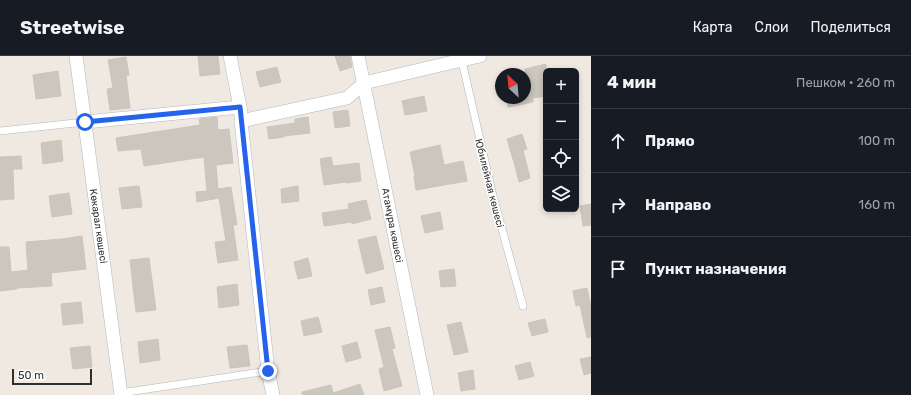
<!DOCTYPE html>
<html lang="ru">
<head>
<meta charset="utf-8">
<style>
	body { margin:0; font-family:Rubik,sans-serif; background:#20242c; color:#f1f3f6 }
	.controls { position:absolute; right:12px; top:12px; display:grid; overflow:hidden; border-radius:6px; box-shadow:0 2px 6px #0003 }
	.controls button { width:36px; height:36px; display:grid; place-items:center; padding:0; border:0; border-bottom:1px solid #363941; background:#171b24; color:#f1f3f6; font:20px sans-serif }
	.compass { position:absolute; left:495px; top:12px; width:36px; height:36px; border-radius:50%; background:#171b24; box-shadow:0 2px 6px #0003; rotate:334deg }
	.scale { position:absolute; left:12px; bottom:10px; width:80px; box-sizing:border-box; padding-left:4px; border:2px solid #2e2e2e; border-top:0; font-size:11px; line-height:14px; white-space:nowrap; color:#2e2e2e; -webkit-text-stroke:3px #fff; paint-order:stroke }
	.stop { position:absolute; width:12px; height:12px; margin:-9px; border:3px solid #2563eb; border-radius:50%; background:#fff }
	.stop.end { background:#2563eb; border-color:#fff; box-shadow:0 1px 4px #0008 }
	.list { margin:0; padding:0; list-style:none }
	h2 { display:flex; justify-content:space-between; align-items:center; height:52px; margin:0; padding:0 16px; font-size:17px }
	h2 small { font-size:13px; font-weight:400; color:#9ea1a6 }
	.list li { display:grid; grid-template-columns:26px 1fr auto; gap:12px; align-items:center; box-sizing:border-box; height:64px; padding:0 16px; border-top:1px solid #363941 }
	.list b { display:block; font-size:15px; white-space:nowrap }
	.list em { font-size:13px; font-style:normal; color:#9ea1a6 }
	.icon { flex:none; width:22px; height:22px; fill:none; stroke:currentColor; stroke-width:2; stroke-linecap:round; stroke-linejoin:round }
	.map { position:relative; flex:none; width:591px; height:339px; overflow:hidden }
	header { display:flex; align-items:center; gap:24px; box-sizing:border-box; height:56px; padding:0 20px; background:#171b24; border-bottom:1px solid #363941 }
	header strong { font-size:19px }
	nav { display:flex; gap:22px; margin-inline-start:auto; font-size:14px }
	main { display:flex }
	aside { flex:1; background:#171b24 }
	.map>svg:first-child { display:block }
	.building { fill:#cbc7bf; stroke:#cbc5ba }
	.lines { fill:none; stroke-linecap:round; stroke-linejoin:round }
	.lane-casing { stroke:#b4b7c1; stroke-width:8 }
	.street-casing { stroke:#b4b7c1; stroke-width:14 }
	.lane { stroke:#fff; stroke-width:7 }
	.street { stroke:#fff; stroke-width:13 }
	.route { stroke:#2563eb; stroke-width:5 }
	.labels { text-anchor:middle; stroke-width:3; stroke-linejoin:round; paint-order:stroke }
	.street-label { font-size:10px; fill:#2e2e2e; stroke:#fff }
</style>
</head>
<body>
<header>
<strong>Streetwise</strong>
<nav><a>Карта</a><a>Слои</a><a>Поделиться</a></nav>
</header>
<main>
<div class="map">
<svg width="591" height="339" viewBox="0 0 591 339">
	<rect width="100%" height="100%" fill="#efe9e1"/>
	<g class="building">
		<path d="M198 0H218L220 18 200 20Z"/>
		<path d="M335 0H350L352 11 340 15Z"/>
		<path d="M126 1 129 19H126L130 52 110 54 107 33 113 32 108 4Z"/>
		<path d="M546 8V40L533 42V46L508 51 507 42H525V13Z"/>
		<path d="M277 11 281 26 260 31 256 16Z"/>
		<path d="M58 15 61 40 36 43 33 19Z"/>
		<path d="M424 40 427 55 405 59 402 45Z"/>
		<path d="M348 54 350 70 335 72 333 56Z"/>
		<path d="M217 61 218 74 229 73 233 107 216 109 218 133 231 131 237 169H233L238 204 218 207 215 186 226 185 219 142 197 146 196 136 207 135 204 101 144 110 141 93 118 95 116 82 200 69 199 63Z"/>
		<path d="M308 61 310 77 284 80V81L269 83 267 71 295 67V63Z"/>
		<path d="M522 78 527 93 523 94 530 122 519 126 515 110 507 83Z"/>
		<path d="M61 84 63 105 43 108 41 87Z"/>
		<path d="M440 89 444 109 463 105 467 125 416 134 414 120H415L410 96Z"/>
		<path d="M21 100 22 113H13L14 143 0 144V101Z"/>
		<path d="M331 101 333 110 359 107 361 125 346 127V126L324 129 320 103Z"/>
		<path d="M139 130 142 151 122 153 119 132Z"/>
		<path d="M298 130 299 145 282 147 281 133Z"/>
		<path d="M69 137 72 158 52 161 49 140Z"/>
		<path d="M366 144 371 163 352 168V166L324 170 322 157 349 153 348 148Z"/>
		<path d="M591 148V169L583 170 580 150Z"/>
		<path d="M440 156 443 173 425 177 421 160Z"/>
		<path d="M82 180 86 213 51 217 52 230 17 232V233L0 235V191H9L11 216 28 214 26 186 62 183Z"/>
		<path d="M376 180 384 213 366 218 358 184Z"/>
		<path d="M149 202 156 254 136 256 130 204Z"/>
		<path d="M308 202 312 220 298 223 294 206Z"/>
		<path d="M454 213 456 230 441 231 439 215Z"/>
		<path d="M237 228 239 249 219 252 217 231Z"/>
		<path d="M382 231 385 246 371 249 368 234Z"/>
		<path d="M587 232 591 251V281L587 282 580 249 576 250 573 235Z"/>
		<path d="M81 246 83 267 63 269 61 248Z"/>
		<path d="M318 261 322 276 304 280 301 265Z"/>
		<path d="M545 263 548 276 532 280 528 267Z"/>
		<path d="M461 266 468 296 454 299 447 269Z"/>
		<path d="M390 271 395 292 392 293 402 330 384 335 379 313 384 311 375 274Z"/>
		<path d="M158 283 160 304 140 307 138 286Z"/>
		<path d="M357 286 361 302 346 306 342 290Z"/>
		<path d="M247 289 250 310 230 312 227 291Z"/>
		<path d="M90 290 92 311 73 313 70 292Z"/>
		<path d="M591 301V317L584 319 580 303Z"/>
		<path d="M530 306 534 320 519 324 515 310Z"/>
		<path d="M473 314 475 333 461 335 458 317Z"/>
		<path d="M360 328 364 339H302V336L331 329 333 337Z"/>
	</g>
	<g class="lines">
		<g class="lane-casing">
			<g id="lane">
				<path d="M461 1 493 140 523 250"/>
				<path d="M0 75 85 66"/>
				<path d="M121 337 268 315"/>
			</g>
		</g>
		<g class="street-casing">
			<g id="street">
				<path d="M76 0 121 339"/>
				<path d="M230 0 240 51 241 59"/>
				<path d="M358 0 427 339"/>
				<path d="M85 66 240 51"/>
				<path d="M273 339 268 315 241 65 347 42 364 27 462 4 480 0"/>
			</g>
		</g>
		<use href="#lane" class="lane"/>
		<use href="#street" class="street"/>
	</g>
	<g class="lines">
		<path class="route" d="M85 66 240 51 268 315"/>
	</g>
	<g class="labels">
		<g class="street-label">
			<text transform="translate(490 127) rotate(76)" y="4">Юбилейная көшесі</text>
			<text transform="translate(393 169) rotate(79)" y="4">Атамұра көшесі</text>
			<text transform="translate(99 170) rotate(82)" y="4">Көкарал көшесі</text>
		</g>
	</g>
</svg>
<div class="controls">
<button>+</button>
<button>−</button>
<button><svg class="icon" aria-label="locate" viewBox="0 0 24 24"><circle cx="12" cy="12" r="6"/><path d="M12 2v4M12 18v4M2 12h4M18 12h4"/></svg></button>
<button><svg class="icon" aria-label="layers" viewBox="0 0 24 24"><path d="M12 4l9 5-9 5-9-5zM3 14l9 5 9-5"/></svg></button>
</div>
<svg class="compass" viewBox="-18 -18 36 36"><path d="M0-13l5 13h-10z" fill="#e53935"/><path d="M0 13l5-13h-10z" fill="#9ea1a6"/></svg>
<div class="scale">50 m</div>
<div class="stop" style="left:85px;top:66px"></div>
<div class="stop end" style="left:268px;top:315px"></div>
</div>
<aside>
<h2>4 мин<small>Пешком · 260 m</small></h2>
<ul class="list">
<li><svg class="icon" aria-label="ahead" viewBox="0 0 24 24"><path d="M12 20V5M6 11l6-6 6 6"/></svg><div><b>Прямо</b></div><em>100 m</em></li>
<li><svg class="icon" aria-label="right" viewBox="0 0 24 24"><path d="M7 20v-9h11M14 6l5 5-5 5"/></svg><div><b>Направо</b></div><em>160 m</em></li>
<li><svg class="icon" aria-label="arrive" viewBox="0 0 24 24"><path d="M6 21V4h12l-3 4 3 4H6"/></svg><div><b>Пункт назначения</b></div></li>
</ul>
</aside>
</main>
</body>
</html>
